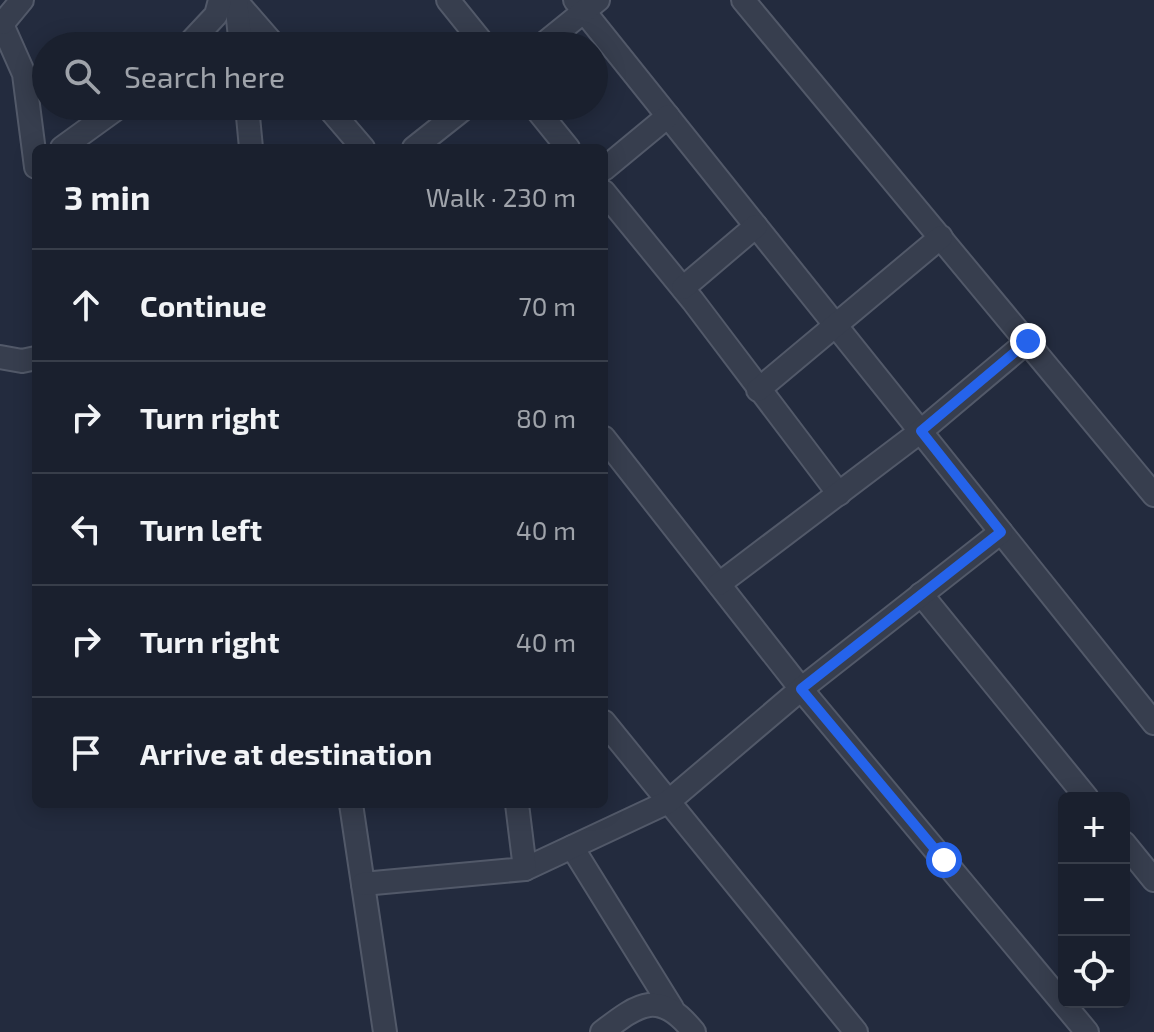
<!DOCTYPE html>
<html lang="en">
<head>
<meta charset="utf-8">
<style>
	body { margin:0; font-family:"Exo 2",sans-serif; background:#272d3a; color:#f1f3f6 }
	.controls { position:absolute; right:24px; bottom:24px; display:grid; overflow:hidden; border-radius:12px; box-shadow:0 4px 20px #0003 }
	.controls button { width:72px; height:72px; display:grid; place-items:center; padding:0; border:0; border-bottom:2px solid #383e4a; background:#1a202e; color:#f1f3f6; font:40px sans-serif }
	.stop { position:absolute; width:24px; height:24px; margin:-18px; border:6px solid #2563eb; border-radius:50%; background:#fff }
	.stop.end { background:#2563eb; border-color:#fff; box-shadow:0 2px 8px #0008 }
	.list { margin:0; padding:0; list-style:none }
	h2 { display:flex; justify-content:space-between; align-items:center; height:104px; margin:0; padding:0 32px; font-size:34px }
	h2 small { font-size:26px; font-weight:400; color:#9fa3aa }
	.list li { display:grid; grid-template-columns:52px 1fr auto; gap:24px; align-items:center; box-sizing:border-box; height:112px; padding:0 32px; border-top:2px solid #383e4a }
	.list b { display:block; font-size:30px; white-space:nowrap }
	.list em { font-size:26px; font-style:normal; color:#9fa3aa }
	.icon { flex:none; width:44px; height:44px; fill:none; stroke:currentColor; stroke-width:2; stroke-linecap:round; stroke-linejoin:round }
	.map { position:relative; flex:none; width:1154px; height:1032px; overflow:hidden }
	.search { position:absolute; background:#1a202e; box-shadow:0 4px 20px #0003; left:32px; top:32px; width:576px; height:88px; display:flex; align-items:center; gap:20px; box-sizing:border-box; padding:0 28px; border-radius:44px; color:#9fa3aa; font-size:30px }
	.panel { position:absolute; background:#1a202e; box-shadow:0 4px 20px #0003; left:32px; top:144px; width:576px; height:664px; border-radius:12px }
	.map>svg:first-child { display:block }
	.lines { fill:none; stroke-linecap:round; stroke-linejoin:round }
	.minor-casing { stroke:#525969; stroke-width:26 }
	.minor { stroke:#373e4e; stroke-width:22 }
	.route { stroke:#2563eb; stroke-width:10 }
</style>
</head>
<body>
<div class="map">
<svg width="1154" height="1032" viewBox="0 0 1154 1032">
	<rect width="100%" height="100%" fill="#232b3e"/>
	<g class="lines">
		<g class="minor-casing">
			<g id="minor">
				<path d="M235 0 275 46"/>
				<path d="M448 0 485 46"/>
				<path d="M575 0 1154 723"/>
				<path d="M743 0 1154 495"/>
				<path d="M236 1 241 46"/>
				<path d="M0 20 24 74 36 167"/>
				<path d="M3 23 22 0"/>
				<path d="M187 46 216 15 220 0"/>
				<path d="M541 46 598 0"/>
				<path d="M247 106 251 148"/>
				<path d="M327 106 363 148"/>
				<path d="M534 106 568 148"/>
				<path d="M62 148 120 106"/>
				<path d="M414 148 467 106"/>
				<path d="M604 169 668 116"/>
				<path d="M604 192 693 301 839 494"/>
				<path d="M683 288 756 226"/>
				<path d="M0 357 22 361 36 358"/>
				<path d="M758 390 941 237"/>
				<path d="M604 438 801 689 1087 1032"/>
				<path d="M719 584 921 431 1028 341"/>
				<path d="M921 594 1087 798"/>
				<path d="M604 722 856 1032"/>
				<path d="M351 804 385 1032"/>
				<path d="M1124 843 1154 880"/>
				<path d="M572 847 672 1008"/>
				<path d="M525 869 668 802 801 689 1001 532"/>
				<path d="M363 884 525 869 517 804"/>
				<path d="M602 1032C640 1003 659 989 694 1032"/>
			</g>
		</g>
		<use href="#minor" class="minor"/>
	</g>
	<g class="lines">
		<path class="route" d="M944 860 801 689 1001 532 921 431 1028 341"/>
	</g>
</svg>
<div class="controls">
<button>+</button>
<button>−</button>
<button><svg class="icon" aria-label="locate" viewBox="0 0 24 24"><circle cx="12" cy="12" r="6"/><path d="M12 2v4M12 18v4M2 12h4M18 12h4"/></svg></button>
</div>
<div class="stop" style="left:944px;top:860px"></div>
<div class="stop end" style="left:1028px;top:341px"></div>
<div class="search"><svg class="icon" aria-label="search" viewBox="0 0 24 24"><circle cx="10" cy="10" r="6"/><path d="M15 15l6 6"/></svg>Search here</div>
<section class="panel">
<h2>3 min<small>Walk · 230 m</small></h2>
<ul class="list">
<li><svg class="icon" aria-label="ahead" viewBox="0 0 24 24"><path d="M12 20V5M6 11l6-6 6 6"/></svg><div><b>Continue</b></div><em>70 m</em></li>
<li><svg class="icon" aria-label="right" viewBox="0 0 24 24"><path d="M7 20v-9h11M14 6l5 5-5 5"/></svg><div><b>Turn right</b></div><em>80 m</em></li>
<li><svg class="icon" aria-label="left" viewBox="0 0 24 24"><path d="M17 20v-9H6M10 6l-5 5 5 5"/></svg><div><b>Turn left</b></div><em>40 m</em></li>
<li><svg class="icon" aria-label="right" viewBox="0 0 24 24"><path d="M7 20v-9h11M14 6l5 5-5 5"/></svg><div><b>Turn right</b></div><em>40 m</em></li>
<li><svg class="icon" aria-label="arrive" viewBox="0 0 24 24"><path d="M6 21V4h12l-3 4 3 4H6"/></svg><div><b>Arrive at destination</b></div></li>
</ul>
</section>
</div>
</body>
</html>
